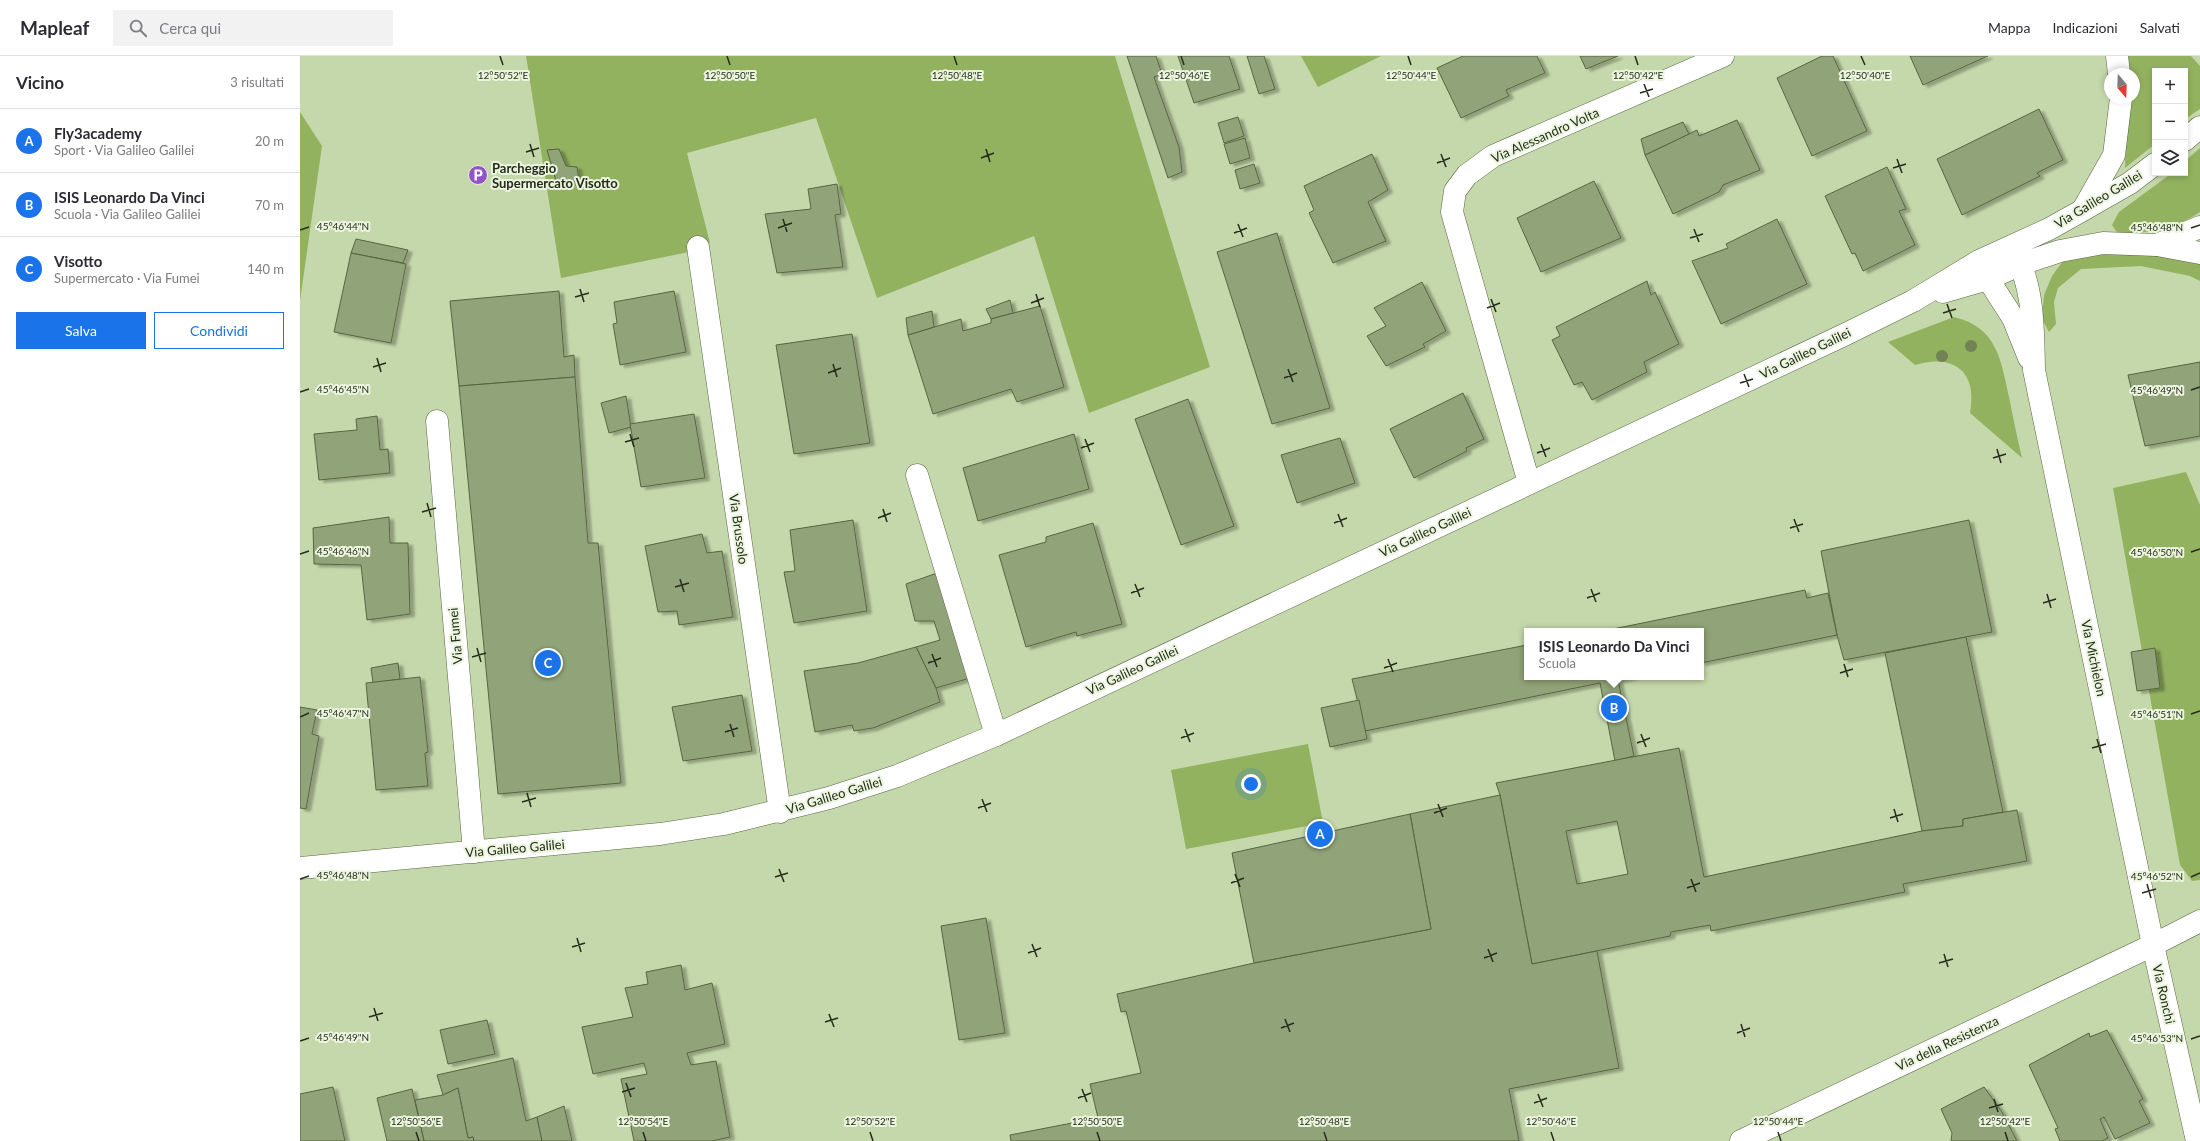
<!DOCTYPE html>
<html lang="it">
<head>
<meta charset="utf-8">
<style>
	body { margin:0; font-family:Lato,sans-serif; background:#f2f2f3; color:#2b2b33 }
	.controls { position:absolute; right:12px; top:12px; display:grid; overflow:hidden; border-radius:0px; box-shadow:0 2px 6px #0003 }
	.controls button { width:36px; height:36px; display:grid; place-items:center; padding:0; border:0; border-bottom:1px solid #e1e1e2; background:#fff; color:#2b2b33; font:20px sans-serif }
	.compass { position:absolute; left:1804px; top:12px; width:36px; height:36px; border-radius:50%; background:#fff; box-shadow:0 2px 6px #0003; rotate:161deg }
	.you { position:absolute; left:951px; top:728px; width:14px; height:14px; margin:-10px; border:3px solid #fff; border-radius:50%; background:#1a73e8; box-shadow:0 0 0 6px #1a73e833 }
	.badge { display:grid; place-items:center; width:26px; height:26px; border-radius:50%; background:#1a73e8; color:#fff; font-size:13px; font-weight:700 }
	.pin { position:absolute; translate:-50% -50%; border:2px solid #fff; box-shadow:0 1px 4px #0006 }
	.popup { position:absolute; left:1224px; top:572px; width:180px; height:52px; box-sizing:border-box; display:grid; place-content:center; border-radius:0px; background:#fff; filter:drop-shadow(0 1px 3px #0005); font-size:13px; white-space:nowrap; color:#7c7c81 }
	.popup b { font-size:15px; color:#2b2b33 }
	.popup::after { content:''; position:absolute; left:50%; top:100%; margin-left:-8px; border:8px solid transparent; border-top-color:#fff }
	.list { margin:0; padding:0; list-style:none }
	h2 { display:flex; justify-content:space-between; align-items:center; height:52px; margin:0; padding:0 16px; font-size:17px }
	h2 small { font-size:13px; font-weight:400; color:#7c7c81 }
	.list li { display:grid; grid-template-columns:26px 1fr auto; gap:12px; align-items:center; box-sizing:border-box; height:64px; padding:0 16px; border-top:1px solid #e1e1e2 }
	.list b { display:block; font-size:15px; white-space:nowrap }
	.list p { margin:0; font-size:13px; white-space:nowrap; color:#7c7c81 }
	.list em { font-size:13px; font-style:normal; color:#7c7c81 }
	.actions { display:flex; gap:8px; padding:12px 16px }
	.actions a { flex:1; padding:9px 0; border:1px solid #1a73e8; border-radius:0px; text-align:center; font-size:14px; color:#1a73e8 }
	.actions .main { background:#1a73e8; color:#fff }
	.icon { flex:none; width:22px; height:22px; fill:none; stroke:currentColor; stroke-width:2; stroke-linecap:round; stroke-linejoin:round }
	.map { position:relative; flex:none; width:1900px; height:1085px; overflow:hidden }
	header { display:flex; align-items:center; gap:24px; box-sizing:border-box; height:56px; padding:0 20px; background:#fff; border-bottom:1px solid #e1e1e2 }
	header strong { font-size:19px }
	nav { display:flex; gap:22px; margin-inline-start:auto; font-size:14px }
	.search { width:280px; height:36px; background:#f2f2f3; display:flex; align-items:center; gap:10px; box-sizing:border-box; padding:0 14px; border-radius:0px; color:#7c7c81; font-size:15px }
	main { display:flex }
	aside { flex:1; background:#fff }
	.map>svg:first-child { display:block }
	.green { fill:#93b260 }
	.building { fill:#91a378; stroke:#56663e; fill-rule:evenodd; filter:url(#shadow) }
	.lines { fill:none; stroke-linecap:round; stroke-linejoin:round }
	.street-casing { stroke:#57673f; stroke-width:23 }
	.secondary-casing { stroke:#57673f; stroke-width:23 }
	.street { stroke:#fff; stroke-width:22 }
	.secondary { stroke:#fff; stroke-width:22 }
	.tree { fill:#718353 }
	.ticks { fill:none; stroke:#252c1b; stroke-width:1.5 }
	.labels { text-anchor:middle; stroke-width:4; stroke-linejoin:round; paint-order:stroke }
	.street-label { font-size:13px; fill:#252c1b; stroke:#ebf5de }
	.poi-label { font-size:13px; font-weight:bold; fill:#252c1b; stroke:#ebf5de; text-anchor:start }
	.ticks-label { font-size:10px; text-anchor:middle; fill:#252c1b; stroke:#ebf5de; stroke-width:4; stroke-linejoin:round; paint-order:stroke }
</style>
</head>
<body>
<header>
<strong>Mapleaf</strong>
<div class="search"><svg class="icon" aria-label="search" viewBox="0 0 24 24"><circle cx="10" cy="10" r="6"/><path d="M15 15l6 6"/></svg>Cerca qui</div>
<nav><a>Mappa</a><a>Indicazioni</a><a>Salvati</a></nav>
</header>
<main>
<aside>
<h2>Vicino<small>3 risultati</small></h2>
<ul class="list">
<li><span class="badge">A</span><div><b>Fly3academy</b><p>Sport · Via Galileo Galilei</p></div><em>20 m</em></li>
<li><span class="badge">B</span><div><b>ISIS Leonardo Da Vinci</b><p>Scuola · Via Galileo Galilei</p></div><em>70 m</em></li>
<li><span class="badge">C</span><div><b>Visotto</b><p>Supermercato · Via Fumei</p></div><em>140 m</em></li>
</ul>
<div class="actions"><a class="main">Salva</a><a>Condividi</a></div>
</aside>
<div class="map">
<svg width="1900" height="1085" viewBox="0 0 1900 1085">
	<defs>
		<filter id="shadow"><feDropShadow dx="4.5" dy="2.5" stdDeviation="1" flood-color="#0004"/></filter>
	</defs>
	<rect width="100%" height="100%" fill="#c5d8ab"/>
	<g class="green">
		<path d="M226 0H815L910 311 789 357 734 180 577 242 516 62 387 97 410 187H388L389 196 261 222Z"/>
		<path d="M1001 0H1081L1018 31Z"/>
		<path d="M1826 0H1891L1900 10V53L1885 63V15H1855V88L1825 112 1827 42H1834V18H1827Z"/>
		<path d="M0 56 22 90 0 245Z"/>
		<path d="M1900 92V156C1876 173 1847 177 1818 178L1812 169 1819 156 1872 117H1885V105Z"/>
		<path d="M1787 198H1850L1896 206 1900 208V225L1890 220 1841 210 1781 213 1758 232 1754 246 1756 268 1749 276 1742 263 1744 239 1752 220 1763 205Z"/>
		<path d="M1654 261C1697 271 1701 304 1709 341 1713 361 1717 381 1722 402L1670 357C1678 316 1654 297 1615 309L1588 286Z"/>
		<path d="M1886 416 1900 449V824L1892 825 1880 809 1813 432Z"/>
		<path d="M1008 688 1023 767 886 793 871 714Z"/>
	</g>
	<g class="building">
		<path d="M827 0H856L862 18 854 21 879 91 882 116 868 122Z"/>
		<path d="M878 0H929L940 33 894 47Z"/>
		<path d="M947 0H964L975 33 959 38Z"/>
		<path d="M1163 0H1237L1245 17 1206 34 1209 40 1161 62 1137 12Z"/>
		<path d="M1280 0H1318L1286 13Z"/>
		<path d="M1522 0H1533L1567 75 1512 100 1477 22Z"/>
		<path d="M1610 0H1688L1623 29Z"/>
		<path d="M1739 53 1763 104 1737 117 1740 120 1662 159 1637 103Z"/>
		<path d="M938 61 944 80 924 87 918 67Z"/>
		<path d="M1437 64 1460 114 1423 129 1419 136 1373 158 1345 99 1397 74 1399 80Z"/>
		<path d="M1383 66 1389 78 1345 99 1341 83Z"/>
		<path d="M945 82 950 102 930 108 924 88Z"/>
		<path d="M259 93 266 110 277 111 279 125 257 128 247 94Z"/>
		<path d="M1072 98 1088 134 1068 146 1086 185 1033 207 1009 157 1014 154 1004 130Z"/>
		<path d="M954 108 960 127 940 133 935 114Z"/>
		<path d="M1587 111 1606 153 1599 155 1615 189 1563 215 1555 197 1552 198 1525 140Z"/>
		<path d="M1294 125 1321 182 1241 216 1217 162Z"/>
		<path d="M537 128 541 158 535 159 543 211 477 217 465 158 511 153 508 133Z"/>
		<path d="M1477 163 1507 228 1421 268 1392 205 1428 192 1426 188Z"/>
		<path d="M977 177 1030 352 972 368 917 196Z"/>
		<path d="M56 183 108 194 103 207 51 197Z"/>
		<path d="M51 197 106 208 91 287 34 276Z"/>
		<path d="M1347 225 1351 239 1355 236 1379 288 1344 306 1347 316 1292 344 1282 326 1274 329 1252 284 1260 280 1256 271Z"/>
		<path d="M1122 226 1146 275 1123 288 1125 291 1086 310 1067 280 1086 270 1074 252Z"/>
		<path d="M259 235 264 301 274 299 275 321 159 330 150 245Z"/>
		<path d="M374 235 386 296 320 309 313 268 317 267 314 246Z"/>
		<path d="M710 244 713 257 691 263 686 253Z"/>
		<path d="M740 250 764 331 717 346 711 333 633 358 608 279 661 263 663 275 691 267V263Z"/>
		<path d="M632 255 634 271 608 279 606 262Z"/>
		<path d="M552 278 570 387 494 398 476 289Z"/>
		<path d="M1900 306V380L1845 390 1828 319Z"/>
		<path d="M275 321 288 487H298L321 727 198 738 159 330Z"/>
		<path d="M1163 337 1184 383 1166 392 1167 395 1114 422 1090 373Z"/>
		<path d="M326 340 331 371 309 377 301 347Z"/>
		<path d="M888 343 934 470 881 489 835 363Z"/>
		<path d="M394 358 405 422 341 431 330 368Z"/>
		<path d="M77 360 80 394 88 393 90 417 19 424 14 378 57 374 56 363Z"/>
		<path d="M774 378 789 433 678 465 663 412Z"/>
		<path d="M1040 382 1055 427 997 447 981 399Z"/>
		<path d="M89 461 90 487H108L110 558 67 564 61 509 14 508 13 472Z"/>
		<path d="M553 464 567 555 494 567 484 516 495 515 490 474Z"/>
		<path d="M1669 464 1692 576 1544 604 1537 579 1521 495Z"/>
		<path d="M793 467 822 568 777 580 776 576 726 591 699 499 746 486V481Z"/>
		<path d="M402 478 407 497 422 495 433 561 379 569 377 555 358 556 345 490Z"/>
		<path d="M637 517 670 622 636 632 616 591 640 584 634 565H615L606 528Z"/>
		<path d="M1505 534 1507 542 1528 537 1537 579 1401 607V575L1308 574Z"/>
		<path d="M1666 581 1703 756 1663 763V770L1622 775 1585 597Z"/>
		<path d="M1227 589V621H1333L1318 624 1334 700 1315 705 1300 627 1065 675 1052 623Z"/>
		<path d="M616 591 636 632 640 646 573 672 554 675 552 669 515 676 504 615 558 607Z"/>
		<path d="M1855 592 1860 632 1837 635 1831 596Z"/>
		<path d="M98 607 100 623 73 627 71 612Z"/>
		<path d="M120 621 128 696 125 697 128 730 76 734 66 627Z"/>
		<path d="M442 639 452 695 383 705 372 651Z"/>
		<path d="M1059 644 1067 683 1030 691 1021 652Z"/>
		<path d="M0 651 17 654 12 678 19 680 6 753 0 752Z"/>
		<path d="M1379 692 1404 821 1622 775 1663 770V763L1717 754 1727 805 1603 828 1605 836 1411 875 1410 869 1371 876 1370 880 1232 908 1200 739 1196 727ZM1317 765 1328 818 1277 828 1266 775Z"/>
		<path d="M1200 739 1232 908 1297 895 1319 1012 1209 1033 1219 1085H711L710 1079 798 1062 790 1028 841 1017 826 955 821 956 817 938 954 907 1131 873 1110 758Z"/>
		<path d="M1110 758 1131 873 954 907 932 797Z"/>
		<path d="M686 862 705 977 659 984 641 870Z"/>
		<path d="M381 909 385 934 412 927 425 988 387 997 391 1009 416 1005 430 1081 412 1085H334L321 1023 347 1018 344 1007 293 1018 282 971 333 961 325 932 348 928 346 916Z"/>
		<path d="M187 964 195 998 148 1008 140 974Z"/>
		<path d="M1807 974 1843 1043 1839 1045 1850 1067 1815 1083 1804 1061 1800 1063 1808 1082 1802 1085H1760L1755 1073 1758 1072 1729 1009 1789 977 1790 981Z"/>
		<path d="M213 1002 226 1065 237 1061 242 1085H174L173 1081 168 1082 158 1032 143 1039 137 1019Z"/>
		<path d="M33 1031 45 1085H0V1038Z"/>
		<path d="M1684 1031 1702 1056 1717 1085H1651L1652 1077 1641 1053Z"/>
		<path d="M158 1032 168 1082 173 1081 174 1085H124L115 1044 143 1039Z"/>
		<path d="M112 1033 124 1085H87L77 1042Z"/>
		<path d="M264 1050 272 1085H242L237 1061Z"/>
	</g>
	<g class="lines">
		<g class="street-casing">
			<g id="street">
				<path d="M398 191 480 756"/>
				<path d="M1713 191C1734 233 1733 268 1734 314L1853 889 1897 1085"/>
				<path d="M1680 207 1688 223 1713 262 1729 302"/>
				<path d="M137 365 174 796"/>
				<path d="M617 419 696 679"/>
				<path d="M1229 427 1152 156 1155 135 1167 119 1193 100 1423 0"/>
				<path d="M1441 1085 1853 889 1900 865"/>
			</g>
		</g>
		<g class="secondary-casing">
			<g id="secondary">
				<path d="M1817 0 1819 18"/>
				<path d="M1885 84 1900 71"/>
				<path d="M1784 152 1814 99 1821 42"/>
				<path d="M1857 189 1900 197"/>
				<path d="M1643 236 1688 223 1721 208 1760 195 1803 187 1857 189 1900 171"/>
				<path d="M0 812 360 778 424 768 529 742 597 720 696 679 1546 278 1613 245 1679 205 1749 173 1783 154 1830 127 1855 108"/>
			</g>
		</g>
		<use href="#street" class="street"/>
		<use href="#secondary" class="secondary"/>
	</g>
	<g class="tree">
		<circle cx="1671" cy="290" r="6"/>
		<circle cx="1642" cy="300" r="6"/>
	</g>
	<path class="ticks" d="M200 0 203 9M427 0 430 9M654 0 657 9M881 0 884 9M1108 0 1111 9M1335 0 1338 9M1561 0 1565 9M1344 28 1349 41M1340 37 1353 33M230 88 234 101M686 93 690 106M226 96 239 92M1141 98 1146 111M681 102 694 97M1597 103 1602 117M1137 107 1150 102M1593 112 1606 108M483 163 487 176M938 168 943 181M478 172 492 167M1891 172 1900 169M1394 173 1399 186M0 174 9 171M934 177 947 172M1390 182 1403 178M280 233 284 246M736 238 740 251M275 241 289 237M1191 243 1196 256M731 247 744 242M1647 248 1652 262M1187 252 1200 247M1643 257 1656 253M77 302 81 316M533 308 537 321M73 311 86 307M988 313 993 326M528 317 541 312M1444 318 1449 331M984 322 997 317M1440 327 1453 323M1891 334 1900 331M0 336 9 333M330 378 334 391M785 383 790 396M325 386 339 382M1241 388 1246 401M781 392 794 387M1697 393 1701 407M1237 397 1250 392M1693 402 1706 398M127 447 131 461M583 453 587 466M122 456 136 452M1038 458 1043 471M578 462 591 457M1494 463 1499 476M1034 467 1047 462M1490 472 1503 468M1891 496 1900 493M0 498 9 495M380 523 384 536M835 528 840 541M375 531 389 527M1291 533 1296 546M831 537 844 532M1747 538 1751 552M1287 542 1300 537M1743 547 1756 543M177 592 181 606M632 598 637 611M172 601 186 597M1088 603 1093 616M628 607 641 602M1544 608 1548 621M1084 612 1097 607M1540 617 1553 613M1891 658 1900 655M0 661 9 657M430 668 434 681M885 673 890 686M425 676 438 672M1341 678 1346 691M881 682 894 677M1797 683 1801 697M1337 687 1350 682M1792 692 1806 688M227 737 231 751M682 743 687 756M222 746 236 742M1138 748 1143 761M678 752 691 747M1594 753 1598 766M1134 757 1147 752M1590 762 1603 758M479 813 484 826M935 818 940 831M475 821 488 817M1891 821 1900 817M0 823 9 820M1391 823 1396 836M931 827 944 822M1847 828 1851 842M1387 832 1400 827M1842 837 1856 833M277 882 281 896M732 888 737 901M272 891 285 887M1188 893 1193 906M728 897 741 892M1644 898 1648 911M1184 902 1197 897M1639 907 1653 903M74 952 78 965M529 958 534 971M69 961 83 957M985 963 990 976M525 966 538 962M1441 968 1445 981M981 972 994 967M1437 977 1450 972M1891 983 1900 980M0 985 9 982M326 1027 331 1041M782 1033 787 1046M322 1036 335 1032M1238 1038 1243 1051M778 1042 791 1037M1694 1043 1698 1056M1234 1047 1247 1042M1689 1052 1703 1048M116 1076 119 1085M343 1076 346 1085M570 1076 573 1085M797 1076 800 1085M1024 1076 1027 1085M1251 1076 1254 1085M1478 1076 1481 1085M1705 1076 1708 1085"/>
	<defs>
		<g id="parking-disc" transform="scale(1)"><circle r="9.5" fill="#9252c8" stroke="#ebf5de"/><path d="M-3.5-5.5H1a3.5 3.5 0 0 1 0 7H-1V5.5H-3.5ZM-1-3.4V-.6H.8a1.4 1.4 0 0 0 0-2.8Z" fill="#fff"/></g>
	</defs>
	<g fill-rule="evenodd">
		<use href="#parking-disc" x="178" y="119"/>
	</g>
	<g class="labels">
		<g class="street-label">
			<text transform="translate(1245 79) rotate(-24)" y="5">Via Alessandro Volta</text>
			<text transform="translate(1798 143) rotate(-31)" y="5">Via Galileo Galilei</text>
			<text transform="translate(1505 297) rotate(-26)" y="5">Via Galileo Galilei</text>
			<text transform="translate(439 473) rotate(82)" y="5">Via Brussolo</text>
			<text transform="translate(1125 476) rotate(-25)" y="5">Via Galileo Galilei</text>
			<text transform="translate(155 580) rotate(-95)" y="5">Via Fumei</text>
			<text transform="translate(1794 602) rotate(78)" y="5">Via Michielon</text>
			<text transform="translate(832 614) rotate(-25)" y="5">Via Galileo Galilei</text>
			<text transform="translate(534 739) rotate(-17)" y="5">Via Galileo Galilei</text>
			<text transform="translate(215 792) rotate(-5)" y="5">Via Galileo Galilei</text>
			<text transform="translate(1864 938) rotate(77)" y="5">Via Ronchi</text>
			<text transform="translate(1647 987) rotate(-25)" y="5">Via della Resistenza</text>
		</g>
		<g class="poi-label">
			<text x="192" y="117">Parcheggio<tspan x="192" dy="15">Supermercato Visotto</tspan></text>
		</g>
	</g>
	<g class="ticks-label">
		<text x="203" y="23">12°50'52"E</text>
		<text x="430" y="23">12°50'50"E</text>
		<text x="657" y="23">12°50'48"E</text>
		<text x="884" y="23">12°50'46"E</text>
		<text x="1111" y="23">12°50'44"E</text>
		<text x="1338" y="23">12°50'42"E</text>
		<text x="1565" y="23">12°50'40"E</text>
		<text x="43" y="174">45°46'44"N</text>
		<text x="1857" y="175">45°46'48"N</text>
		<text x="43" y="337">45°46'45"N</text>
		<text x="1857" y="338">45°46'49"N</text>
		<text x="43" y="499">45°46'46"N</text>
		<text x="1857" y="500">45°46'50"N</text>
		<text x="43" y="661">45°46'47"N</text>
		<text x="1857" y="662">45°46'51"N</text>
		<text x="43" y="823">45°46'48"N</text>
		<text x="1857" y="824">45°46'52"N</text>
		<text x="43" y="985">45°46'49"N</text>
		<text x="1857" y="986">45°46'53"N</text>
		<text x="116" y="1069">12°50'56"E</text>
		<text x="343" y="1069">12°50'54"E</text>
		<text x="570" y="1069">12°50'52"E</text>
		<text x="797" y="1069">12°50'50"E</text>
		<text x="1024" y="1069">12°50'48"E</text>
		<text x="1251" y="1069">12°50'46"E</text>
		<text x="1478" y="1069">12°50'44"E</text>
		<text x="1705" y="1069">12°50'42"E</text>
	</g>
</svg>
<div class="controls">
<button>+</button>
<button>−</button>
<button><svg class="icon" aria-label="layers" viewBox="0 0 24 24"><path d="M12 4l9 5-9 5-9-5zM3 14l9 5 9-5"/></svg></button>
</div>
<svg class="compass" viewBox="-18 -18 36 36"><path d="M0-13l5 13h-10z" fill="#e53935"/><path d="M0 13l5-13h-10z" fill="#7c7c81"/></svg>
<div class="you"></div>
<div class="pin badge" style="left:1020px;top:778px">A</div>
<div class="pin badge" style="left:1314px;top:652px">B</div>
<div class="popup"><b>ISIS Leonardo Da Vinci</b>Scuola</div>
<div class="pin badge" style="left:248px;top:607px">C</div>
</div>
</main>
</body>
</html>
